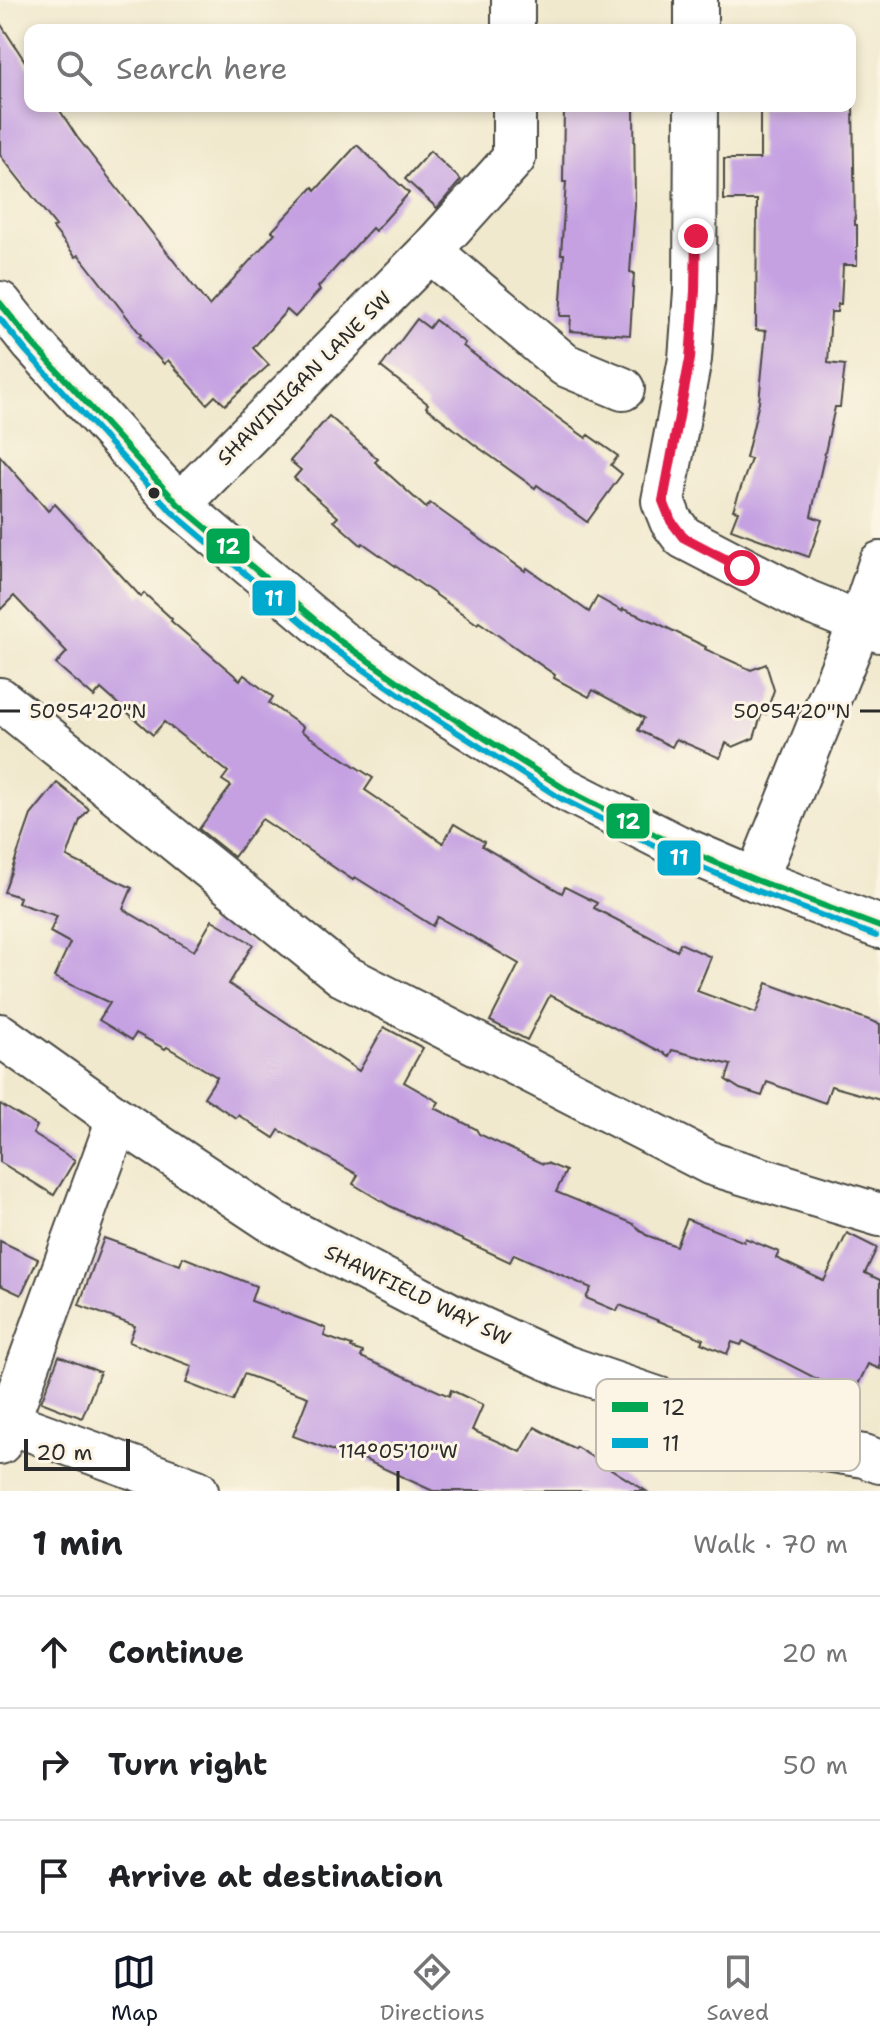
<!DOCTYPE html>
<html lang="en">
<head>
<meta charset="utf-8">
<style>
	body { margin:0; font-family:"Shantell Sans",sans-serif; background:#f2f2f2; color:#202124 }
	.scale { position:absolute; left:24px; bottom:20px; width:106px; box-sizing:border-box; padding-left:8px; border:4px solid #2b2b2b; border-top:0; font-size:22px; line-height:28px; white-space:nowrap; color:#2b2b2b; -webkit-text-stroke:6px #fcf5e5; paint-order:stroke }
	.stop { position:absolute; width:24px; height:24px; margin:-18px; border:6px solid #e11d48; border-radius:50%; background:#fff }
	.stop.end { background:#e11d48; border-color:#fff; box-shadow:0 2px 8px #0008 }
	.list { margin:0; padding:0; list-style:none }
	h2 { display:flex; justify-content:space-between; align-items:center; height:104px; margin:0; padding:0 32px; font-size:34px }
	h2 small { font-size:26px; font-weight:400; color:#757577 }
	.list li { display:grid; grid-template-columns:52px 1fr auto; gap:24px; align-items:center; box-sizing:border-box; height:112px; padding:0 32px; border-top:2px solid #e0e0e0 }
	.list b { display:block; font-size:30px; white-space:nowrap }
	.list em { font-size:26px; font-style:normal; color:#757577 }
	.icon { flex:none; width:44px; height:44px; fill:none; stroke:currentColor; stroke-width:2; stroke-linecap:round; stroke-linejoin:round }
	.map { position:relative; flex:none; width:880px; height:1491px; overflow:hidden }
	.search { position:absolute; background:#fff; box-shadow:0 4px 12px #0003; left:24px; right:24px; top:24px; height:88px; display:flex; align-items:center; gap:20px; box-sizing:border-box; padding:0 28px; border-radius:16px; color:#757577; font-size:30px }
	.sheet { height:440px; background:#fff }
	nav { display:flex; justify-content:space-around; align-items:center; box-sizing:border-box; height:112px; border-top:2px solid #e0e0e0; background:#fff; font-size:22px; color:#757577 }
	nav a { display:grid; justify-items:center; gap:4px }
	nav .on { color:#111827 }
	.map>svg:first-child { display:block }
	.building { fill:#c5a1e2 }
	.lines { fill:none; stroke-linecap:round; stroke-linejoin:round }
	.minor-casing { stroke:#494843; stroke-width:46 }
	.minor { stroke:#fff; stroke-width:42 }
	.bus-1-casing { stroke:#fcf5e5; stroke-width:12 }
	.bus-2-casing { stroke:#fcf5e5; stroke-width:12 }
	.bus-1 { stroke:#00a651; stroke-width:6 }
	.bus-2 { stroke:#00a9ce; stroke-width:6 }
	.route { stroke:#e11d48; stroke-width:10 }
	.ticks { fill:none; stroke:#2b2b2b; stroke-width:3 }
	.bus-dot { fill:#2b2b2b; stroke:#fcf5e5; stroke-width:3 }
	.labels { text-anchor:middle; stroke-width:6; stroke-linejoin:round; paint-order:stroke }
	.street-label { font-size:20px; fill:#2b2b2b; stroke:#fcf5e5 }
	.key { fill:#fcf5e5; stroke:#bdb8ad; stroke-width:2 }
	.key-label { font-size:22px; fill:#2b2b2b }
	.ticks-label { font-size:20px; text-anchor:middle; fill:#2b2b2b; stroke:#fcf5e5; stroke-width:6; stroke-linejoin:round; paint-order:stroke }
	.line-badge { stroke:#fcf5e5; stroke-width:3 }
	.badge-label { font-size:22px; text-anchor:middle; font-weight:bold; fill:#fff }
</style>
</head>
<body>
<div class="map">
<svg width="880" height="1491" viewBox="0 0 880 1491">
	<rect width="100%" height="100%" fill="#fcf5e5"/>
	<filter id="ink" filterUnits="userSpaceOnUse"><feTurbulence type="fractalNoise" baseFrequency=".0125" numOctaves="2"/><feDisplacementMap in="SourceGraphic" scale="16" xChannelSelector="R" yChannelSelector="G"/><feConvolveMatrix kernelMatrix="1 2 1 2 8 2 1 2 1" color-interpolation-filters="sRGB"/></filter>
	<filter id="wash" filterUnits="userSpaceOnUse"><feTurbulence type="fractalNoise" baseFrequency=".006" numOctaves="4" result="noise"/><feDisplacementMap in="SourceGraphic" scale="32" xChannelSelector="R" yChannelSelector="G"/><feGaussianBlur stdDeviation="1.8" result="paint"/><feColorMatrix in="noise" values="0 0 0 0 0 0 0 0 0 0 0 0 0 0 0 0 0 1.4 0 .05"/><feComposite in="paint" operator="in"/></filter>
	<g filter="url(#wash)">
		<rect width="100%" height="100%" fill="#f1e9ce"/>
		<g id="blocks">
			<g class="building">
				<path d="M0 23 30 69V106H57L77 137 209 306 275 233 272 231 313 187 316 190 357 145 409 193 375 231 372 228 318 287 320 290 295 317 287 310 253 348 269 365 225 405 215 396 207 404 168 360 164 364 139 337 141 335 79 255 76 257 53 228 56 226 0 155Z"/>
				<path d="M564 106H634L635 205 630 272 634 273 630 335 570 331 571 316H560L564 254H561L566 182H563Z"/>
				<path d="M760 106H853L855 225H857V265H843L841 304H838L837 312H831L828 363 845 365 840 407H835L811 516 822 520 809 557 731 529 738 511 733 510 751 459 746 458 759 402 766 331 756 330 757 200H724V159H760Z"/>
				<path d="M430 151 461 180 437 208 405 179Z"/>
				<path d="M417 319 429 328 435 320 465 343 463 346 539 404 586 438 588 435 618 456 611 465 622 474 587 522 537 485 535 488 475 445 426 407 428 404 381 367Z"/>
				<path d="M329 416 378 459 375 462 426 508 430 503 525 571 527 568 589 612 597 597 622 611 623 609 655 622 706 647 705 649 751 670 766 664 774 690 766 714 762 713 754 738 733 747 726 743 720 758 676 739 672 747 638 730 644 718 593 690 589 697 554 678 555 675 479 622 477 624 363 543 361 545 334 521 338 517 294 478 301 470 290 461Z"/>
				<path d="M0 456 48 511 55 504 141 597 144 593 172 619 171 621 240 680 244 675 273 697 269 703 303 727 301 731 373 778 365 790 443 843 454 824 484 842 482 846 562 893 565 887 597 903 594 908 677 951 680 943 711 957 697 991 756 1013 767 983 880 1024V1100L831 1086 825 1103 767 1082 762 1096 740 1089 726 1080 731 1065 672 1050 669 1056 550 995 527 1040 490 1021 519 964 438 917 433 926 355 877 353 880 262 819 234 857 199 829 231 786 222 780 228 772 164 722 153 735 101 689 94 697 56 664 67 652 14 596 0 610Z"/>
				<path d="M57 783 89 809 80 820 67 857 132 888 123 909 194 951 212 920 253 944 229 984 359 1071 384 1027 423 1048 404 1082 439 1102 435 1108 476 1129 479 1134 543 1164 547 1163 566 1171 556 1192 632 1223 646 1235 676 1246 687 1219 744 1242 745 1238 779 1252 776 1258 824 1281 847 1233 877 1248 865 1273 880 1280V1369L868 1364 852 1397 743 1341 741 1345 732 1342 727 1354 701 1343 703 1339 620 1305 617 1311 586 1298 591 1288 514 1254 510 1262 390 1206 353 1184 358 1175 279 1130 274 1138 238 1115 236 1118 204 1097 217 1077 167 1047 165 1049 136 1033 132 1040 99 1020 110 1003 54 977 70 943 50 932 57 916 18 903 20 897 4 892 31 815Z"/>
				<path d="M0 1104 37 1126 33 1134 75 1160 54 1195 0 1162Z"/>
				<path d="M104 1238 180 1265 183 1257 256 1286 251 1301 323 1327 326 1329 324 1336 352 1346 351 1348 363 1352 361 1357 449 1396 451 1390 483 1405 472 1430 521 1452 535 1427 575 1449 576 1447 646 1491H433L346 1451 344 1455 293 1436 308 1397 244 1374 233 1401 186 1383 192 1366 129 1342 135 1326 79 1305Z"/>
				<path d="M0 1241 38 1259 21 1295 0 1285Z"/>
				<path d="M59 1356 100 1372 82 1418 41 1402Z"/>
			</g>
		</g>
	</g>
	<g filter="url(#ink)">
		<use href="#blocks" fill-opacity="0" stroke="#494843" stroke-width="2"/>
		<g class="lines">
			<g class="minor-casing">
				<g id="minor">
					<path d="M513 0V30"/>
					<path d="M696 30V0"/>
					<path d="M696 106 695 291 690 359 663 501 671 521 683 537 806 601 880 631"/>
					<path d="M430 251 514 158V106"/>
					<path d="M0 303 33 344 179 505 340 641 426 701 565 789 677 846 756 880 880 927"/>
					<path d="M179 505 430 251 565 365 623 389"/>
					<path d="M0 699 342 975 712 1164 880 1215"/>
					<path d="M756 880 860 623 880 563"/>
					<path d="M0 1035 118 1119 270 1220 450 1314 566 1367 742 1427 813 1448 864 1456 880 1462"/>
					<path d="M8 1422 197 1491"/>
					<path d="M0 1443 118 1119"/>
				</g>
			</g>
			<use href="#minor" class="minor"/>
			<g class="bus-1-casing">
				<path id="bus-1" d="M0 303 33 344 179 505 340 641 426 701 565 789 677 846 756 880 880 927"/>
			</g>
			<g class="bus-2-casing">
				<path id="bus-2" d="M0 319 26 351 172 512 334 649 421 709 560 798 673 855 752 889 876 936"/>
			</g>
			<use href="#bus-1" class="bus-1"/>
			<use href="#bus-2" class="bus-2"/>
		</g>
	</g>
	<g class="lines" filter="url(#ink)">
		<path class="route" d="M696 236 695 291 690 359 663 501 671 521 683 537 742 568"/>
	</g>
	<path class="ticks" d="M0 711H20M860 711H880M398 1471V1491"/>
	<circle class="bus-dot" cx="154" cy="493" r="7"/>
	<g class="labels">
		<g class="street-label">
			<text transform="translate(304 378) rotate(-45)" y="7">SHAWINIGAN LANE SW</text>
			<text transform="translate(418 1295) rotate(26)" y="7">SHAWFIELD WAY SW</text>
		</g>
	</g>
	<rect x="596" y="1379" width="264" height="92" rx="12" class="key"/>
	<rect x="612" y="1402" width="36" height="10" fill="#00a651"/>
	<rect x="612" y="1438" width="36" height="10" fill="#00a9ce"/>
	<g class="key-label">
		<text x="662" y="1415">12</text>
		<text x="662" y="1451">11</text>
	</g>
	<g class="ticks-label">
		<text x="88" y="718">50°54'20"N</text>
		<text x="792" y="718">50°54'20"N</text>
		<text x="398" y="1458">114°05'10"W</text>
	</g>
	<g class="line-badge">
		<rect x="205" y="527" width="46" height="38" rx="8" fill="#00a651"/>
		<rect x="251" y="579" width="46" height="38" rx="8" fill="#00a9ce"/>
		<rect x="605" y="802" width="46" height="38" rx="8" fill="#00a651"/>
		<rect x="656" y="839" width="46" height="38" rx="8" fill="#00a9ce"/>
	</g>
	<g class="badge-label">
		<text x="228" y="554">12</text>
		<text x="274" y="606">11</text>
		<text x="628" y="829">12</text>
		<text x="679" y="865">11</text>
	</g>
</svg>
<div class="scale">20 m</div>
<div class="stop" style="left:742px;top:568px"></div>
<div class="stop end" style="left:696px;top:236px"></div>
<div class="search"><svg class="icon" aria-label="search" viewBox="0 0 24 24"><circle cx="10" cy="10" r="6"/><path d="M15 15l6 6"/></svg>Search here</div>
</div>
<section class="sheet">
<h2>1 min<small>Walk · 70 m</small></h2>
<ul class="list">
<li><svg class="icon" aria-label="ahead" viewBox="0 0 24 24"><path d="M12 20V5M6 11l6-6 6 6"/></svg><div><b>Continue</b></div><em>20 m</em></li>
<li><svg class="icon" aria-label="right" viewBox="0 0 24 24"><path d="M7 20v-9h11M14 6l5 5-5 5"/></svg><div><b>Turn right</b></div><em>50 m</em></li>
<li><svg class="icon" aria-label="arrive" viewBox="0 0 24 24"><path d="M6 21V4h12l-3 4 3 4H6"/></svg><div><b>Arrive at destination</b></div></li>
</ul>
</section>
<nav>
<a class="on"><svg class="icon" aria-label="map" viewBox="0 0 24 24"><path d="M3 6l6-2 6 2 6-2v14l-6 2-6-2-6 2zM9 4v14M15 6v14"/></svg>Map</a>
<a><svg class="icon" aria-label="directions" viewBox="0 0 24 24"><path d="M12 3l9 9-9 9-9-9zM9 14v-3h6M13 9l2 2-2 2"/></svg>Directions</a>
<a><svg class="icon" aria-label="saved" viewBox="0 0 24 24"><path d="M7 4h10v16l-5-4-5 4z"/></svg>Saved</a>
</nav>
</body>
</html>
